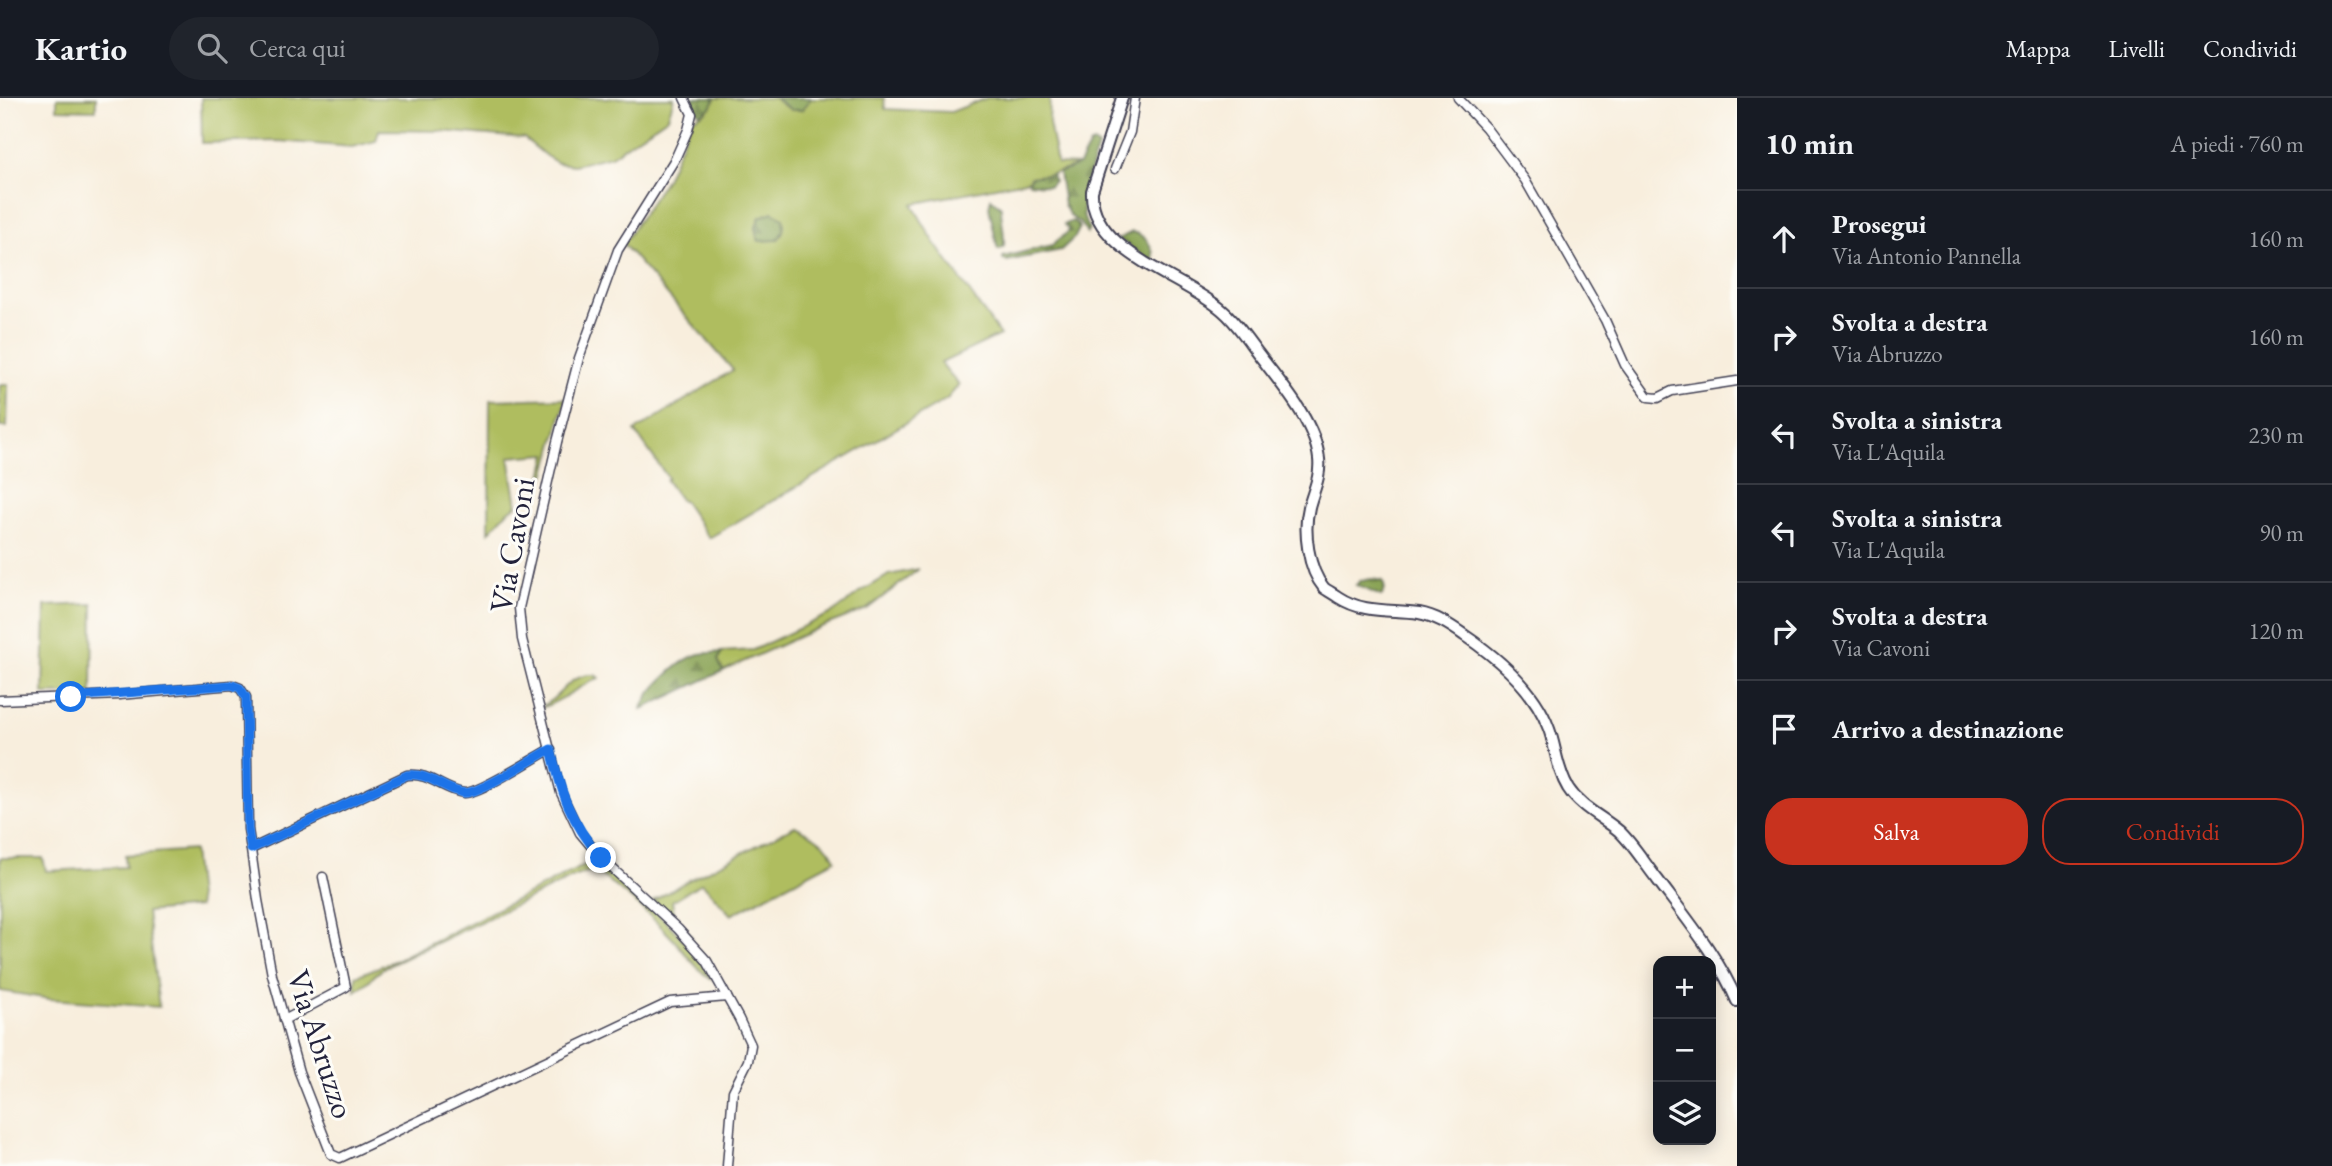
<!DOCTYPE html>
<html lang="it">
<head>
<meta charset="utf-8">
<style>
	body { margin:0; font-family:"EB Garamond",serif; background:#20242c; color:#f1f3f6 }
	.controls { position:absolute; right:21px; bottom:21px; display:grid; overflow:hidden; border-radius:14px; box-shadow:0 4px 18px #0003 }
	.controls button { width:63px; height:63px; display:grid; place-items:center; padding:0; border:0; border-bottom:2px solid #363941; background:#171b24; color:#f1f3f6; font:35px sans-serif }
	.stop { position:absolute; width:21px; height:21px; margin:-16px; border:5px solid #1a73e8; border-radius:50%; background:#fff }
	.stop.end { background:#1a73e8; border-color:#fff; box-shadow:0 2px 7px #0008 }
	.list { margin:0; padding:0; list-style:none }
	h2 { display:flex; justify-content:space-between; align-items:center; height:91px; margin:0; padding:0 28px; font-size:30px }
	h2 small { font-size:23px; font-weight:400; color:#9ea1a6 }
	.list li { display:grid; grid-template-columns:46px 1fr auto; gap:21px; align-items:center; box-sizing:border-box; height:98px; padding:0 28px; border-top:2px solid #363941 }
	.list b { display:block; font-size:26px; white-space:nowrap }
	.list p { margin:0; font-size:23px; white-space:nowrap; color:#9ea1a6 }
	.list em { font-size:23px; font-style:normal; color:#9ea1a6 }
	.actions { display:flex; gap:14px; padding:21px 28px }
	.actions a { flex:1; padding:16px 0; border:2px solid #c8321e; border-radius:28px; text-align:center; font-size:24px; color:#c8321e }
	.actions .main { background:#c8321e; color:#fff }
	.icon { flex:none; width:38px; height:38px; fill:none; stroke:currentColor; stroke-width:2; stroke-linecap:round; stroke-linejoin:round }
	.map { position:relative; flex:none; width:1737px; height:1068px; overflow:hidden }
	header { display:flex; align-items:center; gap:42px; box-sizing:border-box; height:98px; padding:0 35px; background:#171b24; border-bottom:2px solid #363941 }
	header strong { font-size:33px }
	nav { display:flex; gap:38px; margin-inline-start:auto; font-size:24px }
	.search { width:490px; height:63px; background:#20242c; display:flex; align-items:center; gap:18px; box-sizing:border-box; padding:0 24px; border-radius:38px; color:#9ea1a6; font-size:26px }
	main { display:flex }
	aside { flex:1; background:#171b24 }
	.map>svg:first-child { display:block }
	.green { fill:#afbd5f; stroke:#68704d; stroke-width:2 }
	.forest { fill:url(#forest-firs); stroke:#566348; stroke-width:2 }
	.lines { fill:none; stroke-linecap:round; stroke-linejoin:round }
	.minor-casing { stroke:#424153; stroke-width:11 }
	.secondary-casing { stroke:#424153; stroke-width:14 }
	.minor { stroke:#fff; stroke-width:8 }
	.secondary { stroke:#fff; stroke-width:10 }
	.route { stroke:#1a73e8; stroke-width:9 }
	.labels { text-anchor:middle; stroke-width:6; stroke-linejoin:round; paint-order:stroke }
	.street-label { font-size:32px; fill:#22223b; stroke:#fdfcf7 }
</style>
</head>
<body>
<header>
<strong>Kartio</strong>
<div class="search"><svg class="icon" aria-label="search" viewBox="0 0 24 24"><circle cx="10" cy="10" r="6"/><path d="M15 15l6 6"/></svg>Cerca qui</div>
<nav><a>Mappa</a><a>Livelli</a><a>Condividi</a></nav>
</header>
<main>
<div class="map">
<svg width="1737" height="1068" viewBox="0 0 1737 1068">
	<defs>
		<pattern id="forest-firs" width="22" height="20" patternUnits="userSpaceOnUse" patternTransform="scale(1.75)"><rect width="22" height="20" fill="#8ba456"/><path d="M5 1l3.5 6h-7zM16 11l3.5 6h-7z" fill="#718548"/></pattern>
	</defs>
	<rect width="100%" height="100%" fill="#fdfcf7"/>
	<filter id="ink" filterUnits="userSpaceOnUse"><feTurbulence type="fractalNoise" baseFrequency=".0143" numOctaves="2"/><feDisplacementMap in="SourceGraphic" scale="14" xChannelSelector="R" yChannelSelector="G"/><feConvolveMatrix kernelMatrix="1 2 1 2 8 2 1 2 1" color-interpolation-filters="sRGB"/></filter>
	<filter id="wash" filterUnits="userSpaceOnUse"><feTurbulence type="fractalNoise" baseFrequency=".00686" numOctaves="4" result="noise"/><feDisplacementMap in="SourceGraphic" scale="28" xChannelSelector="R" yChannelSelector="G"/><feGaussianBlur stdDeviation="1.57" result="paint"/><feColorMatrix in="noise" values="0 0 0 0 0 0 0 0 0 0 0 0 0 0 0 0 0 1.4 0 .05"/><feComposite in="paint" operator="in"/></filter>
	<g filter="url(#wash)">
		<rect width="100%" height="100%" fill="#f8eedd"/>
		<g class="green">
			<path d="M57 0H96V12L57 11Z"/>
			<path d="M201 0H674L668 19 611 58 574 67 558 65 546 58 524 40 440 33 379 32 376 43 352 49 278 43 202 45Z"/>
			<path d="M715 0H775C784 9 789 12 802 12L810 0H884L885 11 951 14 987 0H1050L1049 25 1057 66 1079 67 1044 79 912 106 933 142 1000 237 941 265 959 287 947 301 709 440 683 402 681 403 666 382 668 380 635 333 733 272 623 146 666 81 692 21 707 13Z"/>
			<path d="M0 287H8L7 329H0Z"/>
			<path d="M566 300 546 375 539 393 547 356 509 359 517 407 507 414 489 434 490 302Z"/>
			<path d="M919 471 867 511 818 530 723 573 718 562 722 554 753 552 834 514 862 493 889 477Z"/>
			<path d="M93 506 92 596H43L45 508Z"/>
			<path d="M588 577H595L599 580C579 587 562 604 541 610 545 605 550 604 555 599 566 589 571 580 588 577Z"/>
			<path d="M795 728C810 736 829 745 835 762L731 817 702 785 672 803 674 816 691 838 687 840 653 803 689 782Z"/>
			<path d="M193 752 199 809 147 814 159 909 50 901 0 893V760H43L46 773 126 769 125 757Z"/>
			<path d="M589 756C632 794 684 831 712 882 695 871 684 852 670 838 647 813 621 792 594 772L578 777 386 869C373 876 369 886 355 893L356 878 396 862 593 763Z"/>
		</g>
		<g class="forest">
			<path d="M687 0H715L712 8 701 16 695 11Z"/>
			<path d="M775 0H810V2L802 12H791Z"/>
			<path d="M1094 45 1098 49C1091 71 1074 110 1089 131L1087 135 1080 125 1070 118 1064 107 1059 75 1079 67 1090 46Z"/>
			<path d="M1052 76 1054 83 1049 88 1029 85 1030 79Z"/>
			<path d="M991 100 1001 109C1001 123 1005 134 1004 148L1001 151H998L997 148 989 109Z"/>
			<path d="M772 114 783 120C785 129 784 136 777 142L759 143C754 134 755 129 760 119Z"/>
			<path d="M1073 123 1078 127 1079 131 1075 139 1061 152 1007 163 1003 162V159L1052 147 1069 133 1064 126Z"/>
			<path d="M1132 134C1146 137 1155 150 1153 164L1118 141Z"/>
			<path d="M1372 481 1382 483C1385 488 1386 494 1381 498L1356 487 1360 483Z"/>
			<path d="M722 554 718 562 723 573 642 611C646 593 681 561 699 556 706 555 715 555 722 554Z"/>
		</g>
	</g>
	<g filter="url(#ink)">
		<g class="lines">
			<g class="minor-casing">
				<g id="minor">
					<path d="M684 0 692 16 688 32 675 61 618 152 579 260 557 344 519 510 522 541 561 695 580 735 601 760 678 831 707 863 739 921 751 947 748 963 733 993 727 1068"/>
					<path d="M1458 0 1486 30 1525 82 1605 222 1625 267 1648 299 1658 300 1672 293 1737 283"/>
					<path d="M1115 71 1130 34 1135 0"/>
					<path d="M0 602 119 597 232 587 240 590 246 599 248 731 258 802 272 877 299 974 331 1056 340 1060 670 904 727 899"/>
					<path d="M251 751 407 677C429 674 443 692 464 695 479 696 534 660 551 651"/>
					<path d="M284 922 346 889 323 779"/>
				</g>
			</g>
			<g class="secondary-casing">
				<path id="secondary" d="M1122 0 1092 93C1089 153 1184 179 1222 212 1234 222 1242 234 1251 246 1274 278 1315 321 1319 361 1321 379 1313 393 1309 409 1303 433 1308 471 1324 490 1328 493 1334 496 1338 499 1364 516 1390 511 1419 515 1436 518 1450 527 1464 537 1498 560 1535 591 1549 631 1556 650 1557 672 1568 690 1581 710 1601 718 1619 733 1633 746 1645 766 1657 781 1686 820 1718 858 1737 903"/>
			</g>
			<use href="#minor" class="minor"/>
			<use href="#secondary" class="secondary"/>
		</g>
	</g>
	<g class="lines" filter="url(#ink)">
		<path class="route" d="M71 599 232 587 240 590 246 599 248 731 251 751 407 677C429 674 443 692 464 695 479 696 534 660 551 651 562 698 570 722 601 760"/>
	</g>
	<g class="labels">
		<g class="street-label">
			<text transform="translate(512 447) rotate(-80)" y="11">Via Cavoni</text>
			<text transform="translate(321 946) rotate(72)" y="11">Via Abruzzo</text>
		</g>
	</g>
</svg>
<div class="controls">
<button>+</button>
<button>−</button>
<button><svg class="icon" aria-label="layers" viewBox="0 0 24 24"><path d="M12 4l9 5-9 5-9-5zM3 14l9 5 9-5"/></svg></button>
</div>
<div class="stop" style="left:71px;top:599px"></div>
<div class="stop end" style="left:601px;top:760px"></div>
</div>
<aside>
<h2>10 min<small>A piedi · 760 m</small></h2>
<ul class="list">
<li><svg class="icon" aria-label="ahead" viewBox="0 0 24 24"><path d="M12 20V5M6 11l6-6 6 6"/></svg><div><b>Prosegui</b><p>Via Antonio Pannella</p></div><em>160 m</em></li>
<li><svg class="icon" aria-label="right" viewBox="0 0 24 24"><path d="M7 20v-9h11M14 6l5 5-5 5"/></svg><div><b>Svolta a destra</b><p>Via Abruzzo</p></div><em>160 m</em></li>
<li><svg class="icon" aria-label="left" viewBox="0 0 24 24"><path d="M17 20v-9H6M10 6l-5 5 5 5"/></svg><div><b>Svolta a sinistra</b><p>Via L'Aquila</p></div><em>230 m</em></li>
<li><svg class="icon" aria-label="left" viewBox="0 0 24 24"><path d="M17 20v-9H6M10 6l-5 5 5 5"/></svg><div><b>Svolta a sinistra</b><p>Via L'Aquila</p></div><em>90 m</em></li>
<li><svg class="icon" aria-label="right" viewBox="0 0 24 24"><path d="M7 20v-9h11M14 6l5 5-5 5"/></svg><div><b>Svolta a destra</b><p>Via Cavoni</p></div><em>120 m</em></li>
<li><svg class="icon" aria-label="arrive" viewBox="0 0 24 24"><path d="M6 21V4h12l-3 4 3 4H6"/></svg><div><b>Arrivo a destinazione</b></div></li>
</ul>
<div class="actions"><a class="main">Salva</a><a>Condividi</a></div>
</aside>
</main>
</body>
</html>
